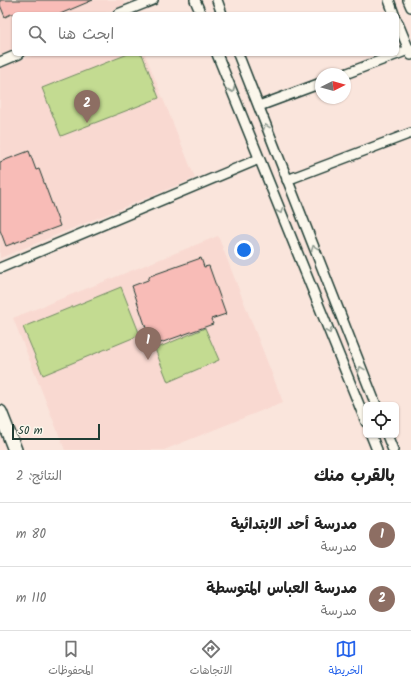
<!DOCTYPE html>
<html lang="ar">
<head>
<meta charset="utf-8">
<style>
	body { margin:0; font-family:Kalam,"Playpen Sans Arabic",sans-serif; background:#f6f6f6; color:#222; direction:rtl }
	.controls { position:absolute; right:12px; bottom:12px; display:grid; overflow:hidden; border-radius:6px; box-shadow:0 1px 3px #0004 }
	.controls button { width:36px; height:36px; display:grid; place-items:center; padding:0; border:0; border-bottom:1px solid #e0e0e0; background:#fff; color:#222; font:20px sans-serif }
	.compass { position:absolute; left:315px; top:68px; width:36px; height:36px; border-radius:50%; background:#fff; box-shadow:0 1px 3px #0004; rotate:84deg }
	.scale { position:absolute; left:12px; bottom:10px; width:88px; box-sizing:border-box; padding-left:4px; border:2px solid #1f3d34; border-top:0; font-size:11px; line-height:14px; white-space:nowrap; color:#1f3d34; -webkit-text-stroke:3px #fbf7ec; paint-order:stroke }
	.you { position:absolute; left:244px; top:250px; width:14px; height:14px; margin:-10px; border:3px solid #fff; border-radius:50%; background:#1a73e8; box-shadow:0 0 0 6px #1a73e833 }
	.badge { display:grid; place-items:center; width:26px; height:26px; border-radius:50%; background:#2563eb; color:#fff; font-size:13px; font-weight:700 }
	.pin { position:absolute; translate:-50% -33px; filter:drop-shadow(0 1px 2px #0008) }
	.pin::after { content:''; position:absolute; top:21px; width:14px; height:12px; background:inherit; clip-path:polygon(0 0,100% 0,50% 100%) }
	.list { margin:0; padding:0; list-style:none }
	h2 { display:flex; justify-content:space-between; align-items:center; height:52px; margin:0; padding:0 16px; font-size:17px }
	h2 small { font-size:13px; font-weight:400; color:#767676 }
	.list li { display:grid; grid-template-columns:26px 1fr auto; gap:12px; align-items:center; box-sizing:border-box; height:64px; padding:0 16px; border-top:1px solid #e0e0e0 }
	.list b { display:block; font-size:15px; white-space:nowrap }
	.list p { margin:0; font-size:13px; white-space:nowrap; color:#767676 }
	.list em { font-size:13px; font-style:normal; color:#767676 }
	.icon { flex:none; width:22px; height:22px; fill:none; stroke:currentColor; stroke-width:2; stroke-linecap:round; stroke-linejoin:round }
	.map { position:relative; flex:none; width:411px; height:450px; overflow:hidden; direction:ltr }
	.search { position:absolute; background:#fff; box-shadow:0 1px 3px #0004; left:12px; right:12px; top:12px; height:44px; display:flex; align-items:center; gap:10px; box-sizing:border-box; padding:0 14px; border-radius:6px; color:#767676; font-size:15px }
	.sheet { height:180px; background:#fff }
	nav { display:flex; justify-content:space-around; align-items:center; box-sizing:border-box; height:56px; border-top:1px solid #e0e0e0; background:#fff; font-size:11px; color:#767676 }
	nav a { display:grid; justify-items:center; gap:2px }
	nav .on { color:#2563eb }
	.map>svg:first-child { display:block }
	.built { fill:#f9d9d1 }
	.green { fill:#c3db91; stroke:#718c62 }
	.building { fill:#f8bcb7; stroke:#1f3d34 }
	.lines { fill:none; stroke-linecap:round; stroke-linejoin:round }
	.street-casing { stroke:#1f3d34; stroke-width:12 }
	.secondary-casing { stroke:#1f3d34; stroke-width:16 }
	.street { stroke:#fbf7ec; stroke-width:9 }
	.secondary { stroke:#fbf7ec; stroke-width:13 }
	.oneway { stroke:#8d9a90 }
</style>
</head>
<body>
<div class="map">
<svg width="411" height="450" viewBox="0 0 411 450">
	<rect width="100%" height="100%" fill="#fae5dc"/>
	<filter id="ink" filterUnits="userSpaceOnUse"><feTurbulence type="fractalNoise" baseFrequency=".025" numOctaves="2"/><feDisplacementMap in="SourceGraphic" scale="8" xChannelSelector="R" yChannelSelector="G"/><feConvolveMatrix kernelMatrix="1 2 1 2 8 2 1 2 1" color-interpolation-filters="sRGB"/></filter>
	<g filter="url(#ink)">
		<g class="built">
			<path d="M0 0H123L125 5 103 14H14V50L0 55Z"/>
			<path d="M36 54H145L195 178 0 258V68Z"/>
			<path d="M218 236 283 402 164 450H65L13 318Z"/>
		</g>
		<g class="green">
			<path d="M128 54H142L159 98 61 136 42 88Z"/>
			<path d="M121 287 140 335 43 375 23 327Z"/>
			<path d="M205 328 219 360 168 382 155 349Z"/>
		</g>
		<g class="building">
			<path d="M0 0H93L60 14H11L5 17 0 5Z"/>
			<path d="M29 151 36 170 39 169 60 226 6 246 0 230V162Z"/>
			<path d="M201 258 204 267 209 266 226 314 211 319 213 324 152 346 132 286 148 280 150 276Z"/>
		</g>
		<g class="lines">
			<g class="street-casing">
				<g id="street">
					<path d="M195 0 201 14"/>
					<path d="M217 0 222 14"/>
					<path d="M389 0 394 14"/>
					<path d="M408 0 411 7"/>
					<path d="M118 14 153 0"/>
					<path d="M397 21 411 55"/>
					<path d="M217 54 366 422"/>
					<path d="M238 54 376 405"/>
					<path d="M0 62 19 54"/>
					<path d="M345 74 411 49"/>
					<path d="M259 106 321 83"/>
					<path d="M287 180 411 133"/>
					<path d="M0 268 259 159"/>
					<path d="M371 435 377 450"/>
					<path d="M387 435 393 450"/>
				</g>
			</g>
			<g class="secondary-casing">
				<path id="secondary" d="M0 412 15 450"/>
			</g>
			<use href="#street" class="street"/>
			<use href="#secondary" class="secondary"/>
		</g>
		<defs><path id="oneway-chevron" d="M-2-3.5L2.5 0L-2 3.5" fill="none" stroke-width="1.6" stroke-linecap="round" stroke-linejoin="round"/></defs>
		<g class="oneway">
			<use href="#oneway-chevron" transform="translate(232 90) rotate(68)"/>
			<use href="#oneway-chevron" transform="translate(266 127) rotate(-111)"/>
			<use href="#oneway-chevron" transform="translate(280 211) rotate(68)"/>
			<use href="#oneway-chevron" transform="translate(314 248) rotate(-111)"/>
			<use href="#oneway-chevron" transform="translate(329 331) rotate(68)"/>
			<use href="#oneway-chevron" transform="translate(361 369) rotate(-111)"/>
		</g>
	</g>
</svg>
<div class="controls">
<button><svg class="icon" aria-label="locate" viewBox="0 0 24 24"><circle cx="12" cy="12" r="6"/><path d="M12 2v4M12 18v4M2 12h4M18 12h4"/></svg></button>
</div>
<svg class="compass" viewBox="-18 -18 36 36"><path d="M0-13l5 13h-10z" fill="#e53935"/><path d="M0 13l5-13h-10z" fill="#767676"/></svg>
<div class="scale">50 m</div>
<div class="you"></div>
<div class="pin badge" style="left:148px;top:360px;background:#8d6e63">1</div>
<div class="pin badge" style="left:87px;top:123px;background:#8d6e63">2</div>
<div class="search"><svg class="icon" aria-label="search" viewBox="0 0 24 24"><circle cx="10" cy="10" r="6"/><path d="M15 15l6 6"/></svg>ابحث هنا</div>
</div>
<section class="sheet">
<h2>بالقرب منك<small>النتائج: 2</small></h2>
<ul class="list">
<li><span class="badge" style="background:#8d6e63">1</span><div><b>مدرسة أحد الابتدائية</b><p>مدرسة</p></div><em>80 m</em></li>
<li><span class="badge" style="background:#8d6e63">2</span><div><b>مدرسة العباس المتوسطة</b><p>مدرسة</p></div><em>110 m</em></li>
</ul>
</section>
<nav>
<a class="on"><svg class="icon" aria-label="map" viewBox="0 0 24 24"><path d="M3 6l6-2 6 2 6-2v14l-6 2-6-2-6 2zM9 4v14M15 6v14"/></svg>الخريطة</a>
<a><svg class="icon" aria-label="directions" viewBox="0 0 24 24"><path d="M12 3l9 9-9 9-9-9zM9 14v-3h6M13 9l2 2-2 2"/></svg>الاتجاهات</a>
<a><svg class="icon" aria-label="saved" viewBox="0 0 24 24"><path d="M7 4h10v16l-5-4-5 4z"/></svg>المحفوظات</a>
</nav>
</body>
</html>
